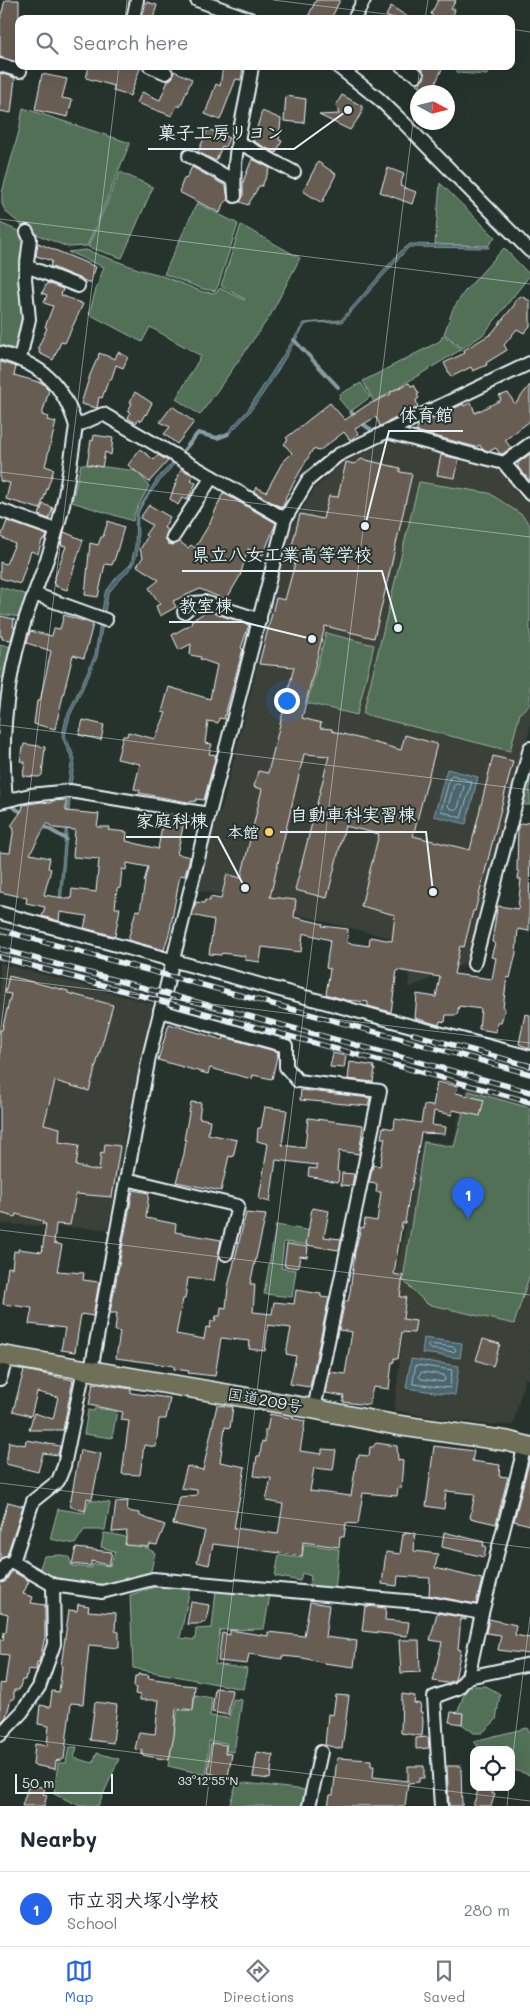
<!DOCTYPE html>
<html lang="en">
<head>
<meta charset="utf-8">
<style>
	body { margin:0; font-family:Mali,"Klee One",sans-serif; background:#f2f2f3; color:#1f2937 }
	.controls { position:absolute; right:15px; bottom:15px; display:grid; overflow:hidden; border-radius:10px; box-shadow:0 5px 20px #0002 }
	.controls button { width:45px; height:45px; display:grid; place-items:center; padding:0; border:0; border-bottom:1px solid #e0e1e3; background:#fff; color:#1f2937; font:25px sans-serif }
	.compass { position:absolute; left:410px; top:85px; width:45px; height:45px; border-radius:50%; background:#fff; box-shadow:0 5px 20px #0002; rotate:97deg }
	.scale { position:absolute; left:15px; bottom:12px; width:98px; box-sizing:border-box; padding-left:5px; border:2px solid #e8f1f8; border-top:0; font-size:14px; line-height:18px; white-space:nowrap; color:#e8f1f8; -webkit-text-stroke:4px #26332d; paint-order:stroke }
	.you { position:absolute; left:286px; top:700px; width:18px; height:18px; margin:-12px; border:4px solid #fff; border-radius:50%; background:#1a73e8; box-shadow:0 0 0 8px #1a73e833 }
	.badge { display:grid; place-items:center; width:32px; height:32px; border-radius:50%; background:#2563eb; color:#fff; font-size:16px; font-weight:700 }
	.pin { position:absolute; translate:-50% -41px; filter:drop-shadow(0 1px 2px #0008) }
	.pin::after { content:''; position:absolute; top:26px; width:18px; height:15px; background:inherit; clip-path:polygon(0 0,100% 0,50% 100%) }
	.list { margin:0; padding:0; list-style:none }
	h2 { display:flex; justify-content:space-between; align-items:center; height:65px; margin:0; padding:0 20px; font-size:21px }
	h2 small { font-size:16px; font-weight:400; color:#747a83 }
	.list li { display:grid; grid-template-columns:32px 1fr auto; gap:15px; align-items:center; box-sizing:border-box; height:75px; padding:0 20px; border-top:1px solid #e0e1e3 }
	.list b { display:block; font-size:19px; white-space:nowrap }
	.list p { margin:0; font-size:16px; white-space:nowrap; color:#747a83 }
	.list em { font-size:16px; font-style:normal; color:#747a83 }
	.icon { flex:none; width:28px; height:28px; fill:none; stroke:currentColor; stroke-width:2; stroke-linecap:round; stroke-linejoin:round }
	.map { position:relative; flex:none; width:530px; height:1806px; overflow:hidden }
	.search { position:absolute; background:#fff; box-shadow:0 5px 20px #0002; left:15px; right:15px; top:15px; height:55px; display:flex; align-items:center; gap:12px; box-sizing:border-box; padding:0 18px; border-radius:10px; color:#747a83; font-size:19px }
	.sheet { height:140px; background:#fff }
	nav { display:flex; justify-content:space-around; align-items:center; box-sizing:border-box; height:70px; border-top:1px solid #e0e1e3; background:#fff; font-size:14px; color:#747a83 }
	nav a { display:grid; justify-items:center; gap:2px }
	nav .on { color:#2563eb }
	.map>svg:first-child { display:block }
	.built { fill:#3a4038 }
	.green { fill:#516f57; stroke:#9cb0a8 }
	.water { fill:#48656d; stroke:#889da5 }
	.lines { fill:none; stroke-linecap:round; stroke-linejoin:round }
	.shore { stroke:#a8b9c0; stroke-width:1 }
	.stream { stroke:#889da5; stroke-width:4 }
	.building { fill:#675d52; stroke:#e8f1f8; fill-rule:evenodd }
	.minor-casing { stroke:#e8f1f8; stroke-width:16 }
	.highway-casing { stroke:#e8f1f8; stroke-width:22 }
	.minor { stroke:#26332d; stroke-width:12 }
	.highway { stroke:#706f59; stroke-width:19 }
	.rail-casing { stroke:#e8f1f8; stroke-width:5.5 }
	.rail { stroke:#26332d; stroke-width:4; stroke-dasharray:11; stroke-linecap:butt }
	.ticks { fill:none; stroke:#e8f1f8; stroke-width:1; stroke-opacity:0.45 }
	.poi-dot { fill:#ffd166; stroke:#26332d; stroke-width:2 }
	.labels { text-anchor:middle; stroke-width:4; stroke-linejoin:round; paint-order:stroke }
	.poi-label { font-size:16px; font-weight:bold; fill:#e8f1f8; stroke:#26332d; text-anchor:end }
	.street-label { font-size:16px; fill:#e8f1f8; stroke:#26332d }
	.ticks-label { font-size:12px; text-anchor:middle; fill:#e8f1f8; stroke:#26332d; stroke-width:4; stroke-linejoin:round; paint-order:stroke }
	.leader { fill:none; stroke:#e8f1f8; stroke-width:2 }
	.callout-dot { fill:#e8f1f8; stroke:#26332d; stroke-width:2 }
	.callout-label { font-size:18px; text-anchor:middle; font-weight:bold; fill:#e8f1f8; stroke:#26332d; stroke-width:4; stroke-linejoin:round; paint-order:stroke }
</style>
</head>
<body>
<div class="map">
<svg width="530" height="1806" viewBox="0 0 530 1806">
	<rect width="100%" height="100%" fill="#26332d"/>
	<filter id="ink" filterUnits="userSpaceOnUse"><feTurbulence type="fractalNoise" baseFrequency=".02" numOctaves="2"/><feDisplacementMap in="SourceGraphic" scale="10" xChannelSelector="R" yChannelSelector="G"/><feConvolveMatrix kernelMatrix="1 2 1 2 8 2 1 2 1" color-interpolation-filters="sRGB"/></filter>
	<g filter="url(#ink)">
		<g class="built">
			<path d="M394 438 507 470 530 500V728L471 961 409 988 410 943 199 890 214 826 223 804 291 528 315 488 341 463Z"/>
			<path d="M0 963 153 1004 129 1112 108 1229 0 1224Z"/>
			<path d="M467 1087 530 1104V1380L525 1378 513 1425 484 1424 430 1417 394 1410 407 1299 392 1294 422 1140 453 1144Z"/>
		</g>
		<g class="green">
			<path d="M457 66H489L487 75 457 73Z"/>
			<path d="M23 108 130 143 87 246 68 247 28 231 6 212 2 204V193L19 131Z"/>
			<path d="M120 172 153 187 122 258 88 247Z"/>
			<path d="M440 183 495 237 488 246 435 244Z"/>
			<path d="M197 203 238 224 218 286 215 291 203 289 164 274Z"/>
			<path d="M0 223 25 234 19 279 23 310 15 349 0 345Z"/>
			<path d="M241 225 300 258 270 316 200 415 176 399 201 356 150 327 142 342 89 314 96 289 104 267 68 252 86 250 141 270 157 274 203 292 215 293 220 288 244 300 245 299 221 286Z"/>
			<path d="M504 248 530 275 484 334 463 348 444 334 453 309 465 291Z"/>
			<path d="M443 335 462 349 374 402 363 381 440 341Z"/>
			<path d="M361 383 370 397 350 412 339 399 340 394Z"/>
			<path d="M81 464 137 471 149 486 134 514 133 521 72 502Z"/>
			<path d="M419 482 489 493 522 515 530 525V704L520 713 510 751 363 714Z"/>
			<path d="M0 587 28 595 20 617 0 614Z"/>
			<path d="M326 633 374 645 357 715 307 703Z"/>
			<path d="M0 644 11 647 4 679 0 677Z"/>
			<path d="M530 770V805H520Z"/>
			<path d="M469 1091 530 1108V1274L514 1324 427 1304 403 1280 424 1142 454 1147Z"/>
			<path d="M276 1225 312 1231 311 1245 284 1242 281 1268 296 1270 292 1297 264 1294Z"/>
			<path d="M95 1408 117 1411 112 1438 84 1434 88 1410 94 1411Z"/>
			<path d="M89 1500 110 1503 105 1530H84L75 1544 50 1539 58 1509 85 1513Z"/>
			<path d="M104 1533C128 1536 135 1540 155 1553L150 1575 104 1589 52 1583 38 1574 44 1556 61 1555 69 1557 72 1566 92 1568 93 1564 110 1566 115 1551 101 1547Z"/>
			<path d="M304 1544 339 1549 335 1591H309L311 1576 302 1573 300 1581 275 1576 279 1555 302 1558Z"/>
			<path d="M155 1587 190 1588 180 1638 195 1640 196 1629 212 1628 216 1591 270 1595 264 1629 220 1630 215 1664 247 1669 243 1689 133 1668 130 1595Z"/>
			<path d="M469 1686H486L500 1694 496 1720 482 1733H474L455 1719 463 1697Z"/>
			<path d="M195 1695 212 1698 210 1716 229 1718 233 1699 242 1700 234 1752 226 1751 227 1743 209 1741 206 1775 168 1766 178 1710 193 1711Z"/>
			<path d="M527 1728 530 1734V1775L511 1769V1750H480L474 1741Z"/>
			<path d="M69 1747H77L74 1758 93 1763 97 1753 119 1759 98 1806H80L54 1794 58 1763H66Z"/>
			<path d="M237 1782 305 1790 302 1806H229Z"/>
		</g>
		<g class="water">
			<path d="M410 244 489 246V248L409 247 342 322 310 323 305 325C281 362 261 407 226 436H224L247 411 304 323 341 320 400 252Z"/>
			<path d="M174 461 176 462C167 473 140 502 138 515 136 532 142 549 133 564 127 575 115 583 108 594L97 657 70 716 65 735 75 759 71 784 68 783 72 759 62 737 66 718 95 655 105 593 116 578 131 564 135 546 136 513 157 479Z"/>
			<path d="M447 769 478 777 466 824 434 816Z"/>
			<path d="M68 799H70L61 903 59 901Z"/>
			<path d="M424 1338 462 1343 460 1358 422 1353Z"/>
			<path d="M411 1359 459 1366 455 1395 406 1388Z"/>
		</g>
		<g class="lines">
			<g class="shore">
				<path d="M453 775 472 782 461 818 441 811 450 777Z"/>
				<path d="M457 783 463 785 464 787 458 808 456 810 450 808 448 806 454 785Z"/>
				<path d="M429 1344 454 1347 456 1350 454 1352 430 1349 428 1347Z"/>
				<path d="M416 1365 452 1370 450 1388 413 1384Z"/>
				<path d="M422 1372 444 1375 445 1380 443 1382 421 1379 419 1376Z"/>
			</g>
			<g class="stream">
				<path d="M294 340 338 387"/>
				<path d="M351 412 356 419 370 429"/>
				<path d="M180 455 198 433 217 438 228 434"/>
				<path d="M11 806 23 813"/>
				<path d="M42 825 66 839"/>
			</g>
		</g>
		<g class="building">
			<path d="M5 0H19V58L17 62 0 57V20Z"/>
			<path d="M316 0H340L331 19H307Z"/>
			<path d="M438 0H456L451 9H455L452 19H436L431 14Z"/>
			<path d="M146 2 157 5 153 19H142Z"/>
			<path d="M391 6 411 19H393L386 16Z"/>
			<path d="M89 66H141L130 96 113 91 114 86 86 78Z"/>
			<path d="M223 66H243L241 80 236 79 220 120 205 114 216 84 220 86Z"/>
			<path d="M422 66H438V68L442 69 432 91 416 84 424 79 425 75 422 68Z"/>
			<path d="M174 71 192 79 180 107 177 105 172 116 137 103 142 92 160 100 168 81 173 77Z"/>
			<path d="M0 73 15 78 11 113 0 111Z"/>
			<path d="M42 74 67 79 62 98 72 100 68 117 35 110Z"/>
			<path d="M342 95 362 106V113L350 130 319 115 339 114 336 105Z"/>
			<path d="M286 96 306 99 304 123 284 121Z"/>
			<path d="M262 111 281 119 279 140 282 141 276 153 253 141Z"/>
			<path d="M208 129 229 138 225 147 222 146 216 161 198 152Z"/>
			<path d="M252 159 270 168 262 186H259L248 205 240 202 243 196V182Z"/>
			<path d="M318 162 336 174 322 203 303 191Z"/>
			<path d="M192 167 226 186 228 200 223 204 220 213 179 192 184 178 186 179Z"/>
			<path d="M388 168 404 174 400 186 416 192 412 204 380 192Z"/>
			<path d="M38 243 96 267 90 283 50 266 52 261 36 256Z"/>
			<path d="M47 283 63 289 61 295 83 304 65 343 61 342 53 360 39 353 40 349 38 348 47 328 45 327 53 306 44 303 47 295 42 293Z"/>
			<path d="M521 296 530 301V326L524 333 517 329 504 345 507 350 486 363 487 365 473 371 471 367 451 377 444 363 465 353 464 350 491 334 515 304 514 302Z"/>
			<path d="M118 352 128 357 123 368 116 365 111 380 109 379 102 398 99 397 97 408 81 404 90 375 97 359H98L99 353 115 359Z"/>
			<path d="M0 362 16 367 14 375 42 383 49 390 42 415 49 417 47 420 56 422 45 466 54 469 40 509 6 499 10 483 0 481Z"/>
			<path d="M409 383 411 386 414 385 419 394 417 395 419 398 416 400 418 407 380 426 376 417 355 429 359 434 350 440 344 432 319 451 313 449 285 498 286 499 282 508 254 492 256 487 266 492 282 463 292 453 284 444 288 440 286 438 330 403 345 420 367 405 391 394 390 392Z"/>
			<path d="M530 385V421L505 440 511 448 502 454 499 453 496 448 489 451 482 449 480 445 476 447 416 431 418 426 463 404 464 406 471 402 475 413 501 400 499 396 508 393 515 404Z"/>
			<path d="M135 392 152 403 146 415 145 414 141 421 138 420 136 423 128 418 130 413 128 411 132 403 130 402Z"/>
			<path d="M172 406 194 422 177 444 164 434 170 427 160 422Z"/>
			<path d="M94 435 113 438 111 455 105 452 102 467 87 464 91 440 93 441Z"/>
			<path d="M140 449 154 460 158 455 168 461 149 482 128 465Z"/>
			<path d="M530 454V481L518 467V463Z"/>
			<path d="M441 455 459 459 455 478 437 475Z"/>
			<path d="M362 459 400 468V472L412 474 388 579 374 638 325 626 302 718 321 723 320 728 332 729V731L401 750 405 735 437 744 413 836 470 850 493 756 513 761 475 911H473L464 947 460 946 454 974 492 979 496 958 491 957 495 943 492 942 497 909 498 906 518 909 521 879H518L519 872 517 871 518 825 530 822 529 931 518 929 516 953 510 978 507 977 503 1008H505L501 1023H497L496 1032 479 1029 481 1009 459 1006 457 1015H446L445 1022 440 1021 439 1025 415 1018 417 994 436 997 440 977 397 970 391 1012 368 1006V1002L346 1000 326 994 330 969 326 968 330 940 303 933 301 952 262 947 260 962 245 960V956L222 953 221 955 209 954 214 920 192 915 196 902 204 903 205 900 210 901V897L221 899 227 874 241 878 262 789 254 787 258 771 268 773 294 667 259 664 276 598 285 600 295 563 288 561 300 514 323 519 329 496 338 497 346 462 354 464ZM304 754 329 756 295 890 327 898 345 826 379 834 361 906 395 915 392 941 370 937 369 946 347 943 348 929 322 926 323 924 294 917 296 900 270 897Z"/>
			<path d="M181 469 193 475 191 481 196 483 187 500 182 498 178 505 170 499Z"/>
			<path d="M223 493 276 523 263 555 248 549 240 576 226 600 200 589 173 601 176 607 160 616 156 606 160 604 149 588 159 580 137 566 143 557 140 550 147 537 145 535 152 525 140 518 149 505 170 517 164 528 168 530 165 537 168 544 173 545 180 542 188 548 191 545 195 548 210 523Z"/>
			<path d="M43 504 53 508 49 519 39 515Z"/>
			<path d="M7 521 47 535 45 540H42L38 554 31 551 20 584 0 578V562L6 564 15 544 1 537Z"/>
			<path d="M108 521 124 527 115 558 112 565 105 564 98 597 85 595 90 543 98 545 101 537H103Z"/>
			<path d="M64 532 83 540 67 590 55 586 56 584 53 583 66 546 61 545Z"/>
			<path d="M205 610 249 625 241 648 243 649 224 719 219 718 218 723 208 721 205 743 212 744 209 754 216 755 204 800 196 799V801L188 802 139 793 140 790 134 789 140 764 117 759 123 736H127L128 732 155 739 166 713 162 712 169 687 210 699 217 665 200 659 201 657 190 655 191 644 179 650 172 635 193 623 191 621 204 613 203 612Z"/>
			<path d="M64 615 93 624 84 658 73 655 55 729 34 724 37 701H40L51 651 27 643 30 631 52 636 54 628 60 629Z"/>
			<path d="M0 616 14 619 13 627H15L11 640 2 639V636H0Z"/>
			<path d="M83 720 104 725 101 740 79 735Z"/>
			<path d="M24 744 45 747 42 775 39 777 23 776 25 762 20 761Z"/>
			<path d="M66 800V811L99 814 97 827H110L108 830 127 832 126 841 158 849 163 820H166L167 815 185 818 177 854 190 857 185 876 180 875 170 930 164 950 128 940 136 910 140 911 145 882H144L148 867 127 863 126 870 122 869 120 888 117 889 115 908H120L115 936 84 928 87 916 60 912 59 921 42 916 45 907 26 903 27 898 0 892V852L10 853 14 827 11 826 22 810 23 805 41 802 51 803V801ZM47 823 54 828 75 830 73 857 99 859 96 892 72 889 71 899 44 895 51 869 48 868 50 858 30 854Z"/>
			<path d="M9 976 68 991V993L113 1005 89 1091 55 1081 44 1124 60 1128 59 1142 79 1145 76 1166 99 1171 101 1152 104 1153 105 1144 120 1146 112 1197 76 1194 70 1225 56 1224 54 1243 62 1245 57 1271 84 1273 83 1280 99 1282 93 1316 81 1314 75 1352 61 1350 65 1328 29 1324 32 1308 3 1304 8 1267 12 1268 14 1251 18 1252V1249L42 1252 46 1224H42L43 1221 16 1214 15 1217 0 1213V1030H2L11 994 5 993Z"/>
			<path d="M525 1014 530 1015V1049L519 1044Z"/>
			<path d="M169 1024 223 1040 224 1037 278 1052 272 1079 253 1075 252 1079 210 1068 208 1074 158 1060Z"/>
			<path d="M333 1053 346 1056 344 1068 330 1067Z"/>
			<path d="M350 1062 374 1066 373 1068 375 1069 373 1082 348 1079Z"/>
			<path d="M437 1082 458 1086 456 1093 484 1100 480 1116 453 1110 452 1115 434 1111 432 1125 446 1127 445 1134 421 1133 411 1191 410 1190 405 1223H402L394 1274 403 1276 400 1297H406L403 1319 416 1321 414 1333 402 1332 398 1359 394 1358V1362H392L389 1389 373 1387 369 1405 343 1402 344 1396 326 1393 330 1372 345 1374 352 1332 339 1330 345 1301H348L350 1292 355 1252 361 1227 364 1228 365 1219 377 1221 381 1192H376L377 1184 369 1183 373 1165 380 1166 385 1138H381L383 1127 394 1129 395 1119 421 1123 424 1105 433 1106Z"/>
			<path d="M301 1090 370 1098 368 1106 300 1100Z"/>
			<path d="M191 1102 201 1103 199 1118 210 1120 208 1134 237 1140 233 1157 229 1156 221 1191 176 1182 184 1154 186 1140H184Z"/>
			<path d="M265 1107 287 1110 282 1145 305 1148 308 1118 363 1125 359 1154 339 1151 337 1171 339 1172 338 1182 308 1176 309 1168 317 1169V1165L276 1160 270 1202 259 1199 268 1144 257 1141 258 1128H261Z"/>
			<path d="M342 1173 354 1174 352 1186 341 1185Z"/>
			<path d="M133 1190 149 1193 146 1218 176 1224 175 1232 221 1240 214 1281 188 1278 185 1299H183L176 1334 204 1339 206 1327 210 1328 211 1321H215L216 1316H220L221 1307 226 1308 228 1287 246 1213 266 1215 250 1284H255L253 1312 272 1314 274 1302 294 1304 296 1290 321 1294V1297L329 1298 310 1387 290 1384 296 1356 286 1354 291 1328 268 1325 265 1351 249 1349 250 1341 221 1338 215 1376 188 1373 189 1371 174 1369V1366L116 1358 120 1332 115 1331 117 1313H110Z"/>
			<path d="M312 1208 329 1211 324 1237 341 1239 339 1250 306 1245Z"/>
			<path d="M287 1244 308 1247 307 1257 300 1256 298 1268 284 1266Z"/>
			<path d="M483 1339 500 1344 493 1366 476 1360Z"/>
			<path d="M24 1370 73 1380 63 1430H29L34 1413 53 1419 58 1397 37 1392 31 1416 13 1411Z"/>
			<path d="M93 1383 131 1389V1393L170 1398 166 1419H159L156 1447 144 1445 140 1475 122 1474 129 1421 121 1420 123 1412 89 1405Z"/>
			<path d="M217 1405 233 1407 230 1428 225 1427 220 1462 245 1467 234 1528 278 1534 283 1504 266 1501 271 1478 254 1476 257 1456H260L262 1441 265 1442V1430H267L270 1414 305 1421 300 1451 322 1454V1449L336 1450 333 1470 314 1468 310 1491 351 1496 357 1457H359V1455L369 1456 370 1447H373L376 1443 397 1446 398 1460 403 1461 401 1488 398 1487 397 1496 363 1493 358 1524 346 1523 344 1537 340 1536 339 1547 303 1542 302 1556 213 1544 209 1565 197 1562 205 1531 173 1524 180 1497 197 1495V1490L181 1488 187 1466 203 1470Z"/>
			<path d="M26 1440 60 1446 58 1455 43 1453 38 1472 6 1464 9 1442 25 1445Z"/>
			<path d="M434 1446 474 1451 472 1461 500 1465 499 1476 508 1477 496 1524 470 1518 475 1494 446 1491 444 1509 426 1506Z"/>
			<path d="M80 1450 101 1454 92 1499 87 1498 85 1511 71 1507 70 1504Z"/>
			<path d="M530 1458V1525L514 1521Z"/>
			<path d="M128 1501 127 1511 140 1513V1516L165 1525 157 1545 150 1544 149 1547 125 1545 127 1531 112 1532 116 1502Z"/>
			<path d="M8 1502 23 1506 7 1555 0 1559V1529Z"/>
			<path d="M405 1532 415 1533 414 1551 438 1554 435 1568 482 1579 476 1604 429 1595 430 1578 398 1576 397 1586 382 1584 386 1552 400 1554 403 1534 405 1535Z"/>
			<path d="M444 1532 484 1542 483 1546H486L484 1557 442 1547Z"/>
			<path d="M76 1548 112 1552 109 1565 91 1561V1566L72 1564Z"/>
			<path d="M12 1571 29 1581 23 1594 33 1597 31 1603 45 1605V1637L41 1655 39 1662H37L36 1670 28 1669 27 1676 26 1675 25 1680H22L19 1690H14V1699H11L6 1717 0 1723V1683L5 1684 9 1655 0 1654V1640H3L4 1632H6L8 1614 0 1612V1583L5 1582Z"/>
			<path d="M191 1602 209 1605 206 1622H202L201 1624H187Z"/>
			<path d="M310 1602 329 1605 325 1637 357 1641 354 1667 324 1663 303 1658 282 1656V1659L249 1654 247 1664 218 1661 222 1633 230 1635V1630L268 1636V1632L304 1636Z"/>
			<path d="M78 1604 89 1606 88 1611 116 1613 115 1631 119 1632V1648L89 1645 83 1704 71 1703 64 1759 56 1761 55 1769 33 1765 35 1744 47 1746 49 1726 38 1724 40 1705 50 1707 52 1691 59 1692 62 1666H61L69 1610 77 1611Z"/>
			<path d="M365 1606 386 1608 385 1620 409 1622 407 1636 362 1631Z"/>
			<path d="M437 1613 466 1618V1620L461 1619 458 1649 461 1650 455 1680 447 1683 433 1681 442 1642 430 1640Z"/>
			<path d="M489 1619 516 1625 515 1635 530 1638V1654L498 1650 501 1635 486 1633Z"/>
			<path d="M399 1640H419L420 1672 401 1673Z"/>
			<path d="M138 1674 149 1675 148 1678 175 1682V1684L195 1686 193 1710 176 1708 174 1736 169 1760 142 1755V1750L135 1749 139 1732 155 1734 159 1700H140V1695L135 1694 136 1688 134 1687 135 1676H138Z"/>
			<path d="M215 1688 232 1690 228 1715 212 1712Z"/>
			<path d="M402 1694 415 1696 414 1703 421 1704 420 1712H422L423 1722 422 1736 401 1733Z"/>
			<path d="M336 1695 349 1696 342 1749 325 1745 328 1714 333 1715Z"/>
			<path d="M95 1702 117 1705 113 1743 90 1740Z"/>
			<path d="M451 1712 463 1713 462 1724 449 1722Z"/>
			<path d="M428 1737 429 1748 416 1749V1738Z"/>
			<path d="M211 1743 226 1745 225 1753 232 1754 228 1777 208 1773Z"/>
			<path d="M257 1752 273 1755 270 1779 253 1777Z"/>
			<path d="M337 1758 371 1760V1766H374L373 1777 408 1781V1766H424V1778H419V1782L408 1783 405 1806H328L330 1795H333Z"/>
			<path d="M447 1766H461L462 1806H449Z"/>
			<path d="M33 1785 45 1788 43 1794 47 1795 44 1806H22L28 1787 32 1788Z"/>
			<path d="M479 1787H494L492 1794H495L491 1806H473Z"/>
		</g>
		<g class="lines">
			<g class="minor-casing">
				<g id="minor">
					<path d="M197 0 250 19"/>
					<path d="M133 19 137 0"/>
					<path d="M354 19 364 0"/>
					<path d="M0 65 20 71"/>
					<path d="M150 66 166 73"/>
					<path d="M337 66 379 99 404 123 530 251"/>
					<path d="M402 66 417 75"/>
					<path d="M238 142 294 172"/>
					<path d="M189 156 233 180"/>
					<path d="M235 196C231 152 246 110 252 66"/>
					<path d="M26 266 78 286"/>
					<path d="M0 353C42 365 63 383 76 426"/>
					<path d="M20 359 29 319 25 278 30 239 27 232"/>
					<path d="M387 432 504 463 530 494"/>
					<path d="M504 463 530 444"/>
					<path d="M0 510 56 530"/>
					<path d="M173 537 212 477"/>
					<path d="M34 594 106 620"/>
					<path d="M184 612 194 603 205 602 260 620"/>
					<path d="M6 800C0 739 7 675 26 617 34 593 44 569 52 545 65 507 70 466 76 426L103 414 285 519"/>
					<path d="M0 802 30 795 70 791 209 814"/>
					<path d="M0 913 400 1023 530 1057"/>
					<path d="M474 964 530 748"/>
					<path d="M160 1011 286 1046V1067L298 1081 380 1091 314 1409"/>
					<path d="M126 1179 238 1206 226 1254"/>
					<path d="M91 1370 149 1057 209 814 285 519 308 480 338 455 530 363"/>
					<path d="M0 1379 7 1356"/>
					<path d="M0 1575 6 1564 13 1562"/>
					<path d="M53 1585 102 1592 153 1579 428 1603 482 1613"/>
					<path d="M468 1677 530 1664"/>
					<path d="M0 1735 22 1712 39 1687 54 1644 53 1585 13 1562 33 1501 58 1481 64 1466 84 1369"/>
					<path d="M309 1806 321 1752"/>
					<path d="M441 1806 434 1697 458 1688 468 1677 482 1613 525 1445"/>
				</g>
			</g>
			<g class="highway-casing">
				<path id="highway" d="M0 1355 314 1409 396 1425 507 1441 530 1447"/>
			</g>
			<use href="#minor" class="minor"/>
			<use href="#highway" class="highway"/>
			<g class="rail-casing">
				<g id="rail">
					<path d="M0 930 530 1074"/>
					<path d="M0 949 530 1092"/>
					<path d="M0 957 530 1102"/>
					<path d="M413 1034 530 1066"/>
				</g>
			</g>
			<use href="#rail" class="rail"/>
		</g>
	</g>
	<path class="ticks" d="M273 0 426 19M125 19 127 0M425 19 428 0M511 29 530 32M0 219 530 284M0 472 530 537M0 725 530 790M0 978 530 1043M0 1035 119 66M0 1230 530 1295M0 1483 530 1548M0 1736 530 1801M511 1770 530 1617M206 1806 420 66M507 1806 509 1787"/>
	<circle class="poi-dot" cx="269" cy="832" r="5"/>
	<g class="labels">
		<g class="poi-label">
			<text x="259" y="838">本館</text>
		</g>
		<g class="street-label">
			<text transform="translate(265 1400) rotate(10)" y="6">国道209号</text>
		</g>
	</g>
	<g class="ticks-label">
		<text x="208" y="1785">33°12'55"N</text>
	</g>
	<path class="leader" d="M348 110L294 149H148M365 526L389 431H463M398 628L382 571H182M312 639L243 622H169M433 892L426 832H280M245 888L218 837H126"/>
	<g class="callout-dot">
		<circle cx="348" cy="110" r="5"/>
		<circle cx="365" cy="526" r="5"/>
		<circle cx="398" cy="628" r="5"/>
		<circle cx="312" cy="639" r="5"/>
		<circle cx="433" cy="892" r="5"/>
		<circle cx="245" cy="888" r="5"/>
	</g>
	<g class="callout-label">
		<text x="221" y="139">菓子工房リヨン</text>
		<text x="426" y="421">体育館</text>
		<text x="282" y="561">県立八女工業高等学校</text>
		<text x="206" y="612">教室棟</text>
		<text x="353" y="821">自動車科実習棟</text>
		<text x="172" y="827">家庭科棟</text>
	</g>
</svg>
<div class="controls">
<button><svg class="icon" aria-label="locate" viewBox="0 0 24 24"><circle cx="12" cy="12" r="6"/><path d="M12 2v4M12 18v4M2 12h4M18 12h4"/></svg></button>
</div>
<svg class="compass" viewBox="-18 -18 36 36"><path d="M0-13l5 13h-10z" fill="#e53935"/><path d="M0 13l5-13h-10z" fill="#747a83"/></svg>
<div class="scale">50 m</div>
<div class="you"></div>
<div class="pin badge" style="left:468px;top:1219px">1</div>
<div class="search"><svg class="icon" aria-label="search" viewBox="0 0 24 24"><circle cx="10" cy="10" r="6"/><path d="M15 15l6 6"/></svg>Search here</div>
</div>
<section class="sheet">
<h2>Nearby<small></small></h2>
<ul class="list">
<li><span class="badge">1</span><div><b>市立羽犬塚小学校</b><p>School</p></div><em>280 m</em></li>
</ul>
</section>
<nav>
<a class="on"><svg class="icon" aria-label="map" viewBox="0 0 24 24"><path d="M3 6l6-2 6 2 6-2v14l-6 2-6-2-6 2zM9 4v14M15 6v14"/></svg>Map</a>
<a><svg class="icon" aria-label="directions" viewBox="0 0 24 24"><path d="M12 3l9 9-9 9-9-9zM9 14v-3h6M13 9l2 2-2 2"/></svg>Directions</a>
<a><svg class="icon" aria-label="saved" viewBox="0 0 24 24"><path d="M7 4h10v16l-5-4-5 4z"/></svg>Saved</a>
</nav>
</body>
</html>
